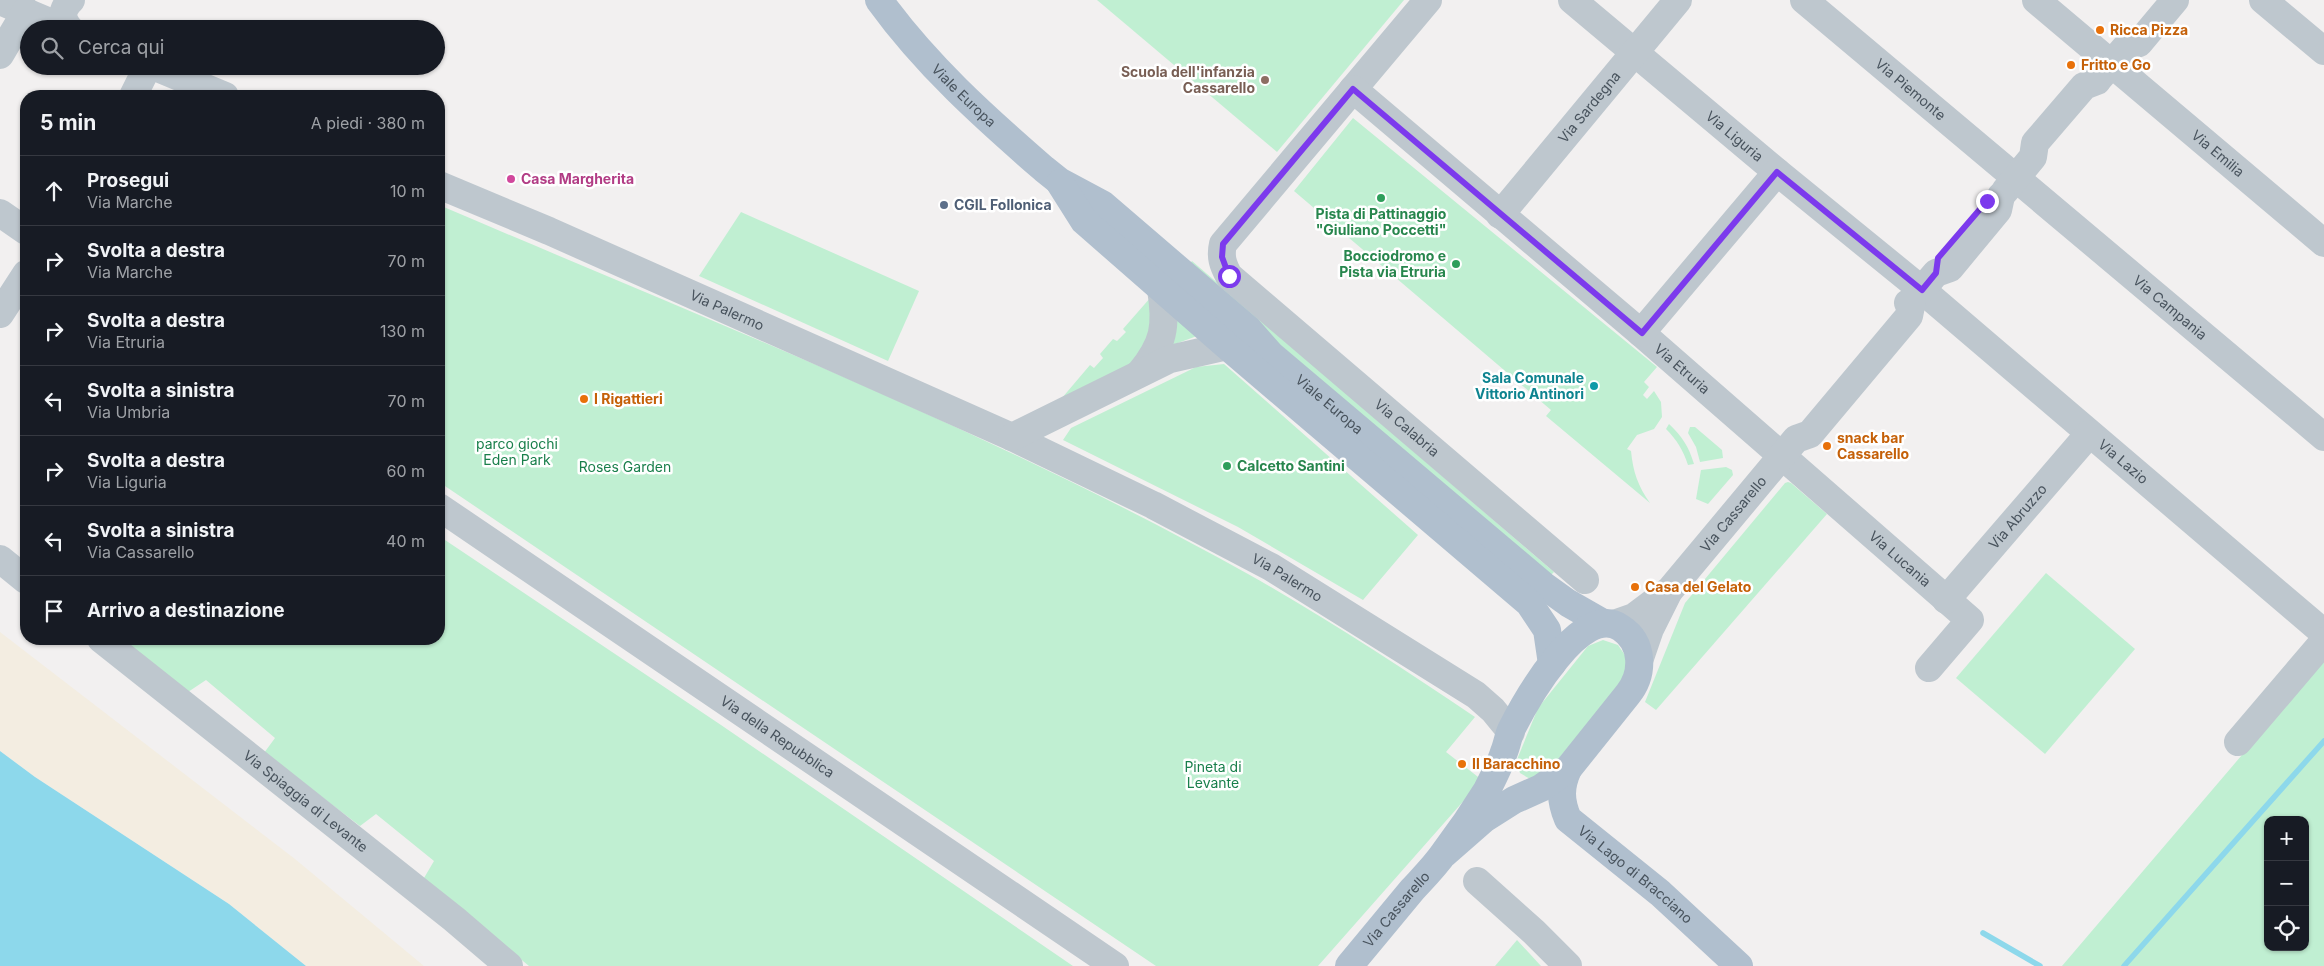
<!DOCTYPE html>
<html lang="it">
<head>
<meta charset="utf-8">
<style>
	body { margin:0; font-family:Inter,sans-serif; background:#242831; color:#f1f3f6 }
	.controls { position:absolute; right:15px; bottom:15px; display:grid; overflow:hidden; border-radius:10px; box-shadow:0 1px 4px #0004 }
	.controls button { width:45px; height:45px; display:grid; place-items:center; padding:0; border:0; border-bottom:1px solid #363941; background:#171b24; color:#f1f3f6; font:25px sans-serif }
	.stop { position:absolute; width:15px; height:15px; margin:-11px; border:4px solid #7c3aed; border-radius:50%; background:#fff }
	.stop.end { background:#7c3aed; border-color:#fff; box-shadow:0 1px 5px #0008 }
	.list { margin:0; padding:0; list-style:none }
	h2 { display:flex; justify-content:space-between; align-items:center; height:65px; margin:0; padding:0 20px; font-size:21px }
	h2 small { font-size:16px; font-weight:400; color:#9ea1a6 }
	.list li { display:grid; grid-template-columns:32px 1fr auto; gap:15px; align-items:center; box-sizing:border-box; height:70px; padding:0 20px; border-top:1px solid #363941 }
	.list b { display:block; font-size:19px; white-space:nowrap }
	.list p { margin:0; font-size:16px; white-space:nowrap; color:#9ea1a6 }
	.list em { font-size:16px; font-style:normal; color:#9ea1a6 }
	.icon { flex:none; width:28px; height:28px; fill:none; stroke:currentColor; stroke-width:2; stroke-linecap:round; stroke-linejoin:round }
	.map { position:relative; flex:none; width:2324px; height:966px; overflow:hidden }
	.search { position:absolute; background:#171b24; box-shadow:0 1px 4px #0004; left:20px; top:20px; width:425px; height:55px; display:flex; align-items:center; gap:12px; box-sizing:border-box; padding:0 18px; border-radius:28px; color:#9ea1a6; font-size:19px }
	.panel { position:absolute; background:#171b24; box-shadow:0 1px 4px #0004; left:20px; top:90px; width:425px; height:555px; border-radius:20px }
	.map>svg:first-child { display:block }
	.green { fill:#c0efd2; fill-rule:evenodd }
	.sand { fill:#f3ede1 }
	.water { fill:#8dd8eb }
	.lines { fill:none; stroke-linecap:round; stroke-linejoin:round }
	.stream { stroke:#8dd8eb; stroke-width:5.5 }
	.minor { stroke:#bec7ce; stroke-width:28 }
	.major { stroke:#b0bfce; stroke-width:28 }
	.route { stroke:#7c3aed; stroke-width:6 }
	.food-dot { fill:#e8710a; stroke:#fff; stroke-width:2 }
	.education-dot { fill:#8d6e63; stroke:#fff; stroke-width:2 }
	.hotel-dot { fill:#d1479c; stroke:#fff; stroke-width:2 }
	.leisure-dot { fill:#2e9e5b; stroke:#fff; stroke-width:2 }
	.service-dot { fill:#5c6f8a; stroke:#fff; stroke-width:2 }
	.culture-dot { fill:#0f9aa8; stroke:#fff; stroke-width:2 }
	.labels { text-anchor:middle; stroke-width:5; stroke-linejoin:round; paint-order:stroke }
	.food-label { font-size:14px; font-weight:bold; fill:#c56008; stroke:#fff; text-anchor:start }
	.education-label { font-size:14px; font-weight:bold; fill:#785e54; stroke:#fff; text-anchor:end }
	.street-label { font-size:14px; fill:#48535d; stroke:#fff }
	.hotel-label { font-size:14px; font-weight:bold; fill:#b23c85; stroke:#fff; text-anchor:start }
	.service-label { font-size:14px; font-weight:bold; fill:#4e5e75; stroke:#fff; text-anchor:start }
	.leisure-label { font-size:14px; font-weight:bold; fill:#27864d; stroke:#fff }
	.culture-label { font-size:14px; font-weight:bold; fill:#0d838f; stroke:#fff; text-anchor:end }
	.park-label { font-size:14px; fill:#197f4b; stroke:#fff }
</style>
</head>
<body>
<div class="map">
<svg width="2324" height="966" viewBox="0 0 2324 966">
	<rect width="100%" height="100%" fill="#f2f0f0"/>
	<g class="green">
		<path d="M1097 0H1404L1277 152Z"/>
		<path d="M1353 118 1657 367 1644 382 1649 387 1643 395 1647 399 1654 391 1661 402 1662 417 1654 429 1637 435 1627 449 1631 451C1633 472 1638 486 1650 503L1546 416 1551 410 1294 191Z"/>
		<path d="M439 205C710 321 990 430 1248 574 1326 618 1401 667 1475 717L1446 752 1482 780 1318 966H1156L439 482Z"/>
		<path d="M741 212 919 291 888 361 699 276Z"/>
		<path d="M1192 261 1554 572 1550 576 1188 266Z"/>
		<path d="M1151 297 1155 306 1143 358 1056 405 1090 365 1094 368 1103 358 1100 354 1113 339 1117 341 1126 332 1123 329Z"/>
		<path d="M1173 316 1197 336 1167 347Z"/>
		<path d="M1224 364 1418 535 1363 600 1238 527 1063 440 1071 428 1196 367Z"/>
		<path d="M1669 424C1682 436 1689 447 1694 464L1688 465C1683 450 1677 440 1666 429Z"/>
		<path d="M1690 427H1695L1722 450 1723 458 1700 462 1696 447 1688 433Z"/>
		<path d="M1726 467 1732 470 1733 475 1708 504 1696 499 1701 470Z"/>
		<path d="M1788 482 1791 483 1827 514 1656 710 1645 702 1685 603 1785 483Z"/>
		<path d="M439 536 721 725 1073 966H529L424 878 434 861 376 814 360 826 264 753 275 738 206 680 188 692 119 639H439Z"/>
		<path d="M2046 573 2135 649 2045 754 1956 678Z"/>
		<path d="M1603 640 1618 645 1627 658 1624 681 1549 770 1530 779 1520 773 1516 762 1538 708 1588 646Z"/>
		<path d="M2324 658V966H2062L2317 667ZM2268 820H2305V947H2268Z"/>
		<path d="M1517 940 1541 966H1495Z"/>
	</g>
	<path class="sand" d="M0 632 295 859 424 966H306L229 904 35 777 0 751Z"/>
	<path class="water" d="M0 751 35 777 229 904 306 966H0Z"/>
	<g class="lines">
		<g class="stream">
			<path d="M1983 933 2040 966"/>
			<path d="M2124 966 2324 741"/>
		</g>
		<g class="minor">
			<path id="s1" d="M1428 0 1223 244C1220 257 1223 265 1229 276L1585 580"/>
			<path id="s2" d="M1572 0 1777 172 1922 290 2324 633"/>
			<path id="s3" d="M1804 0 2324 437"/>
			<path id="s4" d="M2036 0 2324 243"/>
			<path d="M2263 0 2324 51"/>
			<path d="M0 1 66 29"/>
			<path d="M70 29C61 19 61 10 71 0"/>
			<path d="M0 55 26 11"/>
			<path d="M153 66 225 96"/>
			<path d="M2100 77 2125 48 2139 43 2175 0"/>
			<path id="s5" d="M1353 89 1641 333 1970 620 1929 668"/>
			<path d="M133 96 148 66"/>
			<path id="s6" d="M439 185 549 231 1012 437 1153 505 1271 567 1476 695 1493 710 1511 732"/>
			<path d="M2005 191 2033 157 2035 143 2084 86 2097 81"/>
			<path d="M0 213 26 231"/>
			<path id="s7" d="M1500 215 1678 0"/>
			<path d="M1908 303 1912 301 1936 273 1950 268 1998 210 2001 196"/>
			<path d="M0 314 26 274"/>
			<path d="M1641 333 1777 172"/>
			<path d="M1140 373C1164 344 1167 326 1161 289"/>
			<path d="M1012 437 1170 359 1227 346H1246"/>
			<path id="s8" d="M439 507 1115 966"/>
			<path d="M0 559 26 580"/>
			<path id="s9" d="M1946 600 2089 434"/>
			<path id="s10" d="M1614 624 1634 617 1670 590 1796 439 1810 434 1909 316 1912 301"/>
			<path id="s11" d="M101 639 454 919 509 966"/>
			<path d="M1640 658 1650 629 1667 595"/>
			<path d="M2238 742 2324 641"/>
			<path d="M1477 881 1534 932 1568 966"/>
		</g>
		<g class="major">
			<path id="s12" d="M879 0C926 65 984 117 1044 169L1059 181 1102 204 1249 330 1271 355 1543 585 1568 603 1603 623"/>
			<path d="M1060 183 1084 221 1227 346 1529 603 1547 630 1552 664"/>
			<path id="s13" d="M1568 769C1560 787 1560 800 1568 819L1660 893 1739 966"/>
			<path id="s14" d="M1349 966C1370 941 1391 915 1412 890 1423 878 1435 866 1444 853 1459 833 1474 811 1487 790 1493 778 1500 765 1504 752 1507 745 1508 737 1511 730 1525 702 1581 601 1621 628 1644 643 1644 674 1628 694L1568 769 1541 788 1514 800 1484 819 1444 854"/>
		</g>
	</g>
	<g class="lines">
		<path class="route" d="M1229 276 1222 257 1223 244 1353 89 1642 333 1777 172 1922 290 1936 273 1938 258 1987 201"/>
	</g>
	<g class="food-dot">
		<circle cx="2100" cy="30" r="5"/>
		<circle cx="2071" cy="65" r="5"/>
		<circle cx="584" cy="399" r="5"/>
		<circle cx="1827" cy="446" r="5"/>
		<circle cx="1635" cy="587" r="5"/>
		<circle cx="1462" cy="764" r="5"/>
	</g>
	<circle class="education-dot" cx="1265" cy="80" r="5"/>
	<circle class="hotel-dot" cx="511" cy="179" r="5"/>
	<g class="leisure-dot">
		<circle cx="1381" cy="198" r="5"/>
		<circle cx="1456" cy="264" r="5"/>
		<circle cx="1227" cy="466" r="5"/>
	</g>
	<circle class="service-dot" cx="944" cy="205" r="5"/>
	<circle class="culture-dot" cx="1594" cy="386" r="5"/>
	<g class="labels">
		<g class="food-label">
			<text x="2110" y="35">Ricca Pizza</text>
			<text x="2081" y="70">Fritto e Go</text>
			<text x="594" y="404">I Rigattieri</text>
			<text x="1837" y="443">snack bar<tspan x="1837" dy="16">Cassarello</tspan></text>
			<text x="1645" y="592">Casa del Gelato</text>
			<text x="1472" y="769">Il Baracchino</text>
		</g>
		<g class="education-label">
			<text x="1255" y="77">Scuola dell'infanzia<tspan x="1255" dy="16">Cassarello</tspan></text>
		</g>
		<g class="street-label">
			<text dy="5" stroke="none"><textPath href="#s3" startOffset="139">Via Piemonte</textPath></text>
			<text dy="5" stroke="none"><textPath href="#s12" startOffset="128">Viale Europa</textPath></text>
			<text dy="5" stroke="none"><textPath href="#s7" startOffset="140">Via Sardegna</textPath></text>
			<text dy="5" stroke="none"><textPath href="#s2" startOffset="212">Via Liguria</textPath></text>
			<text dy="5" stroke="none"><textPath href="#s4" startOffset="238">Via Emilia</textPath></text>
			<text dy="5" stroke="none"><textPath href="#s3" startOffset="478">Via Campania</textPath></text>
			<text dy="5" stroke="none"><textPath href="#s6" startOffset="314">Via Palermo</textPath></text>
			<text dy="5" stroke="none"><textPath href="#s5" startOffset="432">Via Etruria</textPath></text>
			<text dy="5" stroke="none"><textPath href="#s12" startOffset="608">Viale Europa</textPath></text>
			<text dy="5" stroke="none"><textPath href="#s1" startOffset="586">Via Calabria</textPath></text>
			<text dy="5" stroke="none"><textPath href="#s2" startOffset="719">Via Lazio</textPath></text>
			<text dy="5" stroke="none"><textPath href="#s10" startOffset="165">Via Cassarello</textPath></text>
			<text dy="5" stroke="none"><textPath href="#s9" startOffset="110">Via Abruzzo</textPath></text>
			<text dy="5" stroke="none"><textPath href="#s5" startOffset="721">Via Lucania</textPath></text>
			<text dy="5" stroke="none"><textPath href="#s6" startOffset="935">Via Palermo</textPath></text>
			<text dy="5" stroke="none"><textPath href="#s8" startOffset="409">Via della Repubblica</textPath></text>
			<text dy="5" stroke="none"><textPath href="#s11" startOffset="261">Via Spiaggia di Levante</textPath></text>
			<text dy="5" stroke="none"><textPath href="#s13" startOffset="139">Via Lago di Bracciano</textPath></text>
			<text dy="5" stroke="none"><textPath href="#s14" startOffset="74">Via Cassarello</textPath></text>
		</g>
		<g class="hotel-label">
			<text x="521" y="184">Casa Margherita</text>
		</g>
		<g class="service-label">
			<text x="954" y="210">CGIL Follonica</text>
		</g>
		<g class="leisure-label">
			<text x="1381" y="219">Pista di Pattinaggio<tspan x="1381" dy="16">"Giuliano Poccetti"</tspan></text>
			<text x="1446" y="261" text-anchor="end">Bocciodromo e<tspan x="1446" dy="16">Pista via Etruria</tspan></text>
			<text x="1237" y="471" text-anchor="start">Calcetto Santini</text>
		</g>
		<g class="culture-label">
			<text x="1584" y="383">Sala Comunale<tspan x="1584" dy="16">Vittorio Antinori</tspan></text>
		</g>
		<g class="park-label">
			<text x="517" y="449">parco giochi<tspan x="517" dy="16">Eden Park</tspan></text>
			<text x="625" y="472">Roses Garden</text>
			<text x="1213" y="772">Pineta di<tspan x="1213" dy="16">Levante</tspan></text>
		</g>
	</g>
</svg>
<div class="controls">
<button>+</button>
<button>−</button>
<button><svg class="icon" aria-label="locate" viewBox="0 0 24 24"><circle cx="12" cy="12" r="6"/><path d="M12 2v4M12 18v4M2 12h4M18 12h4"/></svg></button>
</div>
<div class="stop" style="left:1229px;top:276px"></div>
<div class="stop end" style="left:1987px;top:201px"></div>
<div class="search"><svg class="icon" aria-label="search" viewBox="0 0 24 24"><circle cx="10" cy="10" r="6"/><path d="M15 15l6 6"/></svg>Cerca qui</div>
<section class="panel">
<h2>5 min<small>A piedi · 380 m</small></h2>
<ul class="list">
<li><svg class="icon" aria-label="ahead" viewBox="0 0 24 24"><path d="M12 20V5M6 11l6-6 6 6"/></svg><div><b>Prosegui</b><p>Via Marche</p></div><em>10 m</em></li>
<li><svg class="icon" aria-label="right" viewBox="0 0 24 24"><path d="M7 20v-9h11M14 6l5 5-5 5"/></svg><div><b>Svolta a destra</b><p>Via Marche</p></div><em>70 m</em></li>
<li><svg class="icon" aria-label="right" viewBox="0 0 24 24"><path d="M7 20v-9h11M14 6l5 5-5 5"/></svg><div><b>Svolta a destra</b><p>Via Etruria</p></div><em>130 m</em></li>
<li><svg class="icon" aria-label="left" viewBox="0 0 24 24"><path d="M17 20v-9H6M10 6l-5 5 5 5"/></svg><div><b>Svolta a sinistra</b><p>Via Umbria</p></div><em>70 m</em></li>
<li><svg class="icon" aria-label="right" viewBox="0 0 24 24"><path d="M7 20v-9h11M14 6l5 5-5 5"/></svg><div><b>Svolta a destra</b><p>Via Liguria</p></div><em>60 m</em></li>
<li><svg class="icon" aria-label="left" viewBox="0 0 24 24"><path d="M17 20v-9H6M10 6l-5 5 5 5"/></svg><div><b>Svolta a sinistra</b><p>Via Cassarello</p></div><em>40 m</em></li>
<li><svg class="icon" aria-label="arrive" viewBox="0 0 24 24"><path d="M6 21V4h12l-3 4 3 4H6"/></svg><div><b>Arrivo a destinazione</b></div></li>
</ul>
</section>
</div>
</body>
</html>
